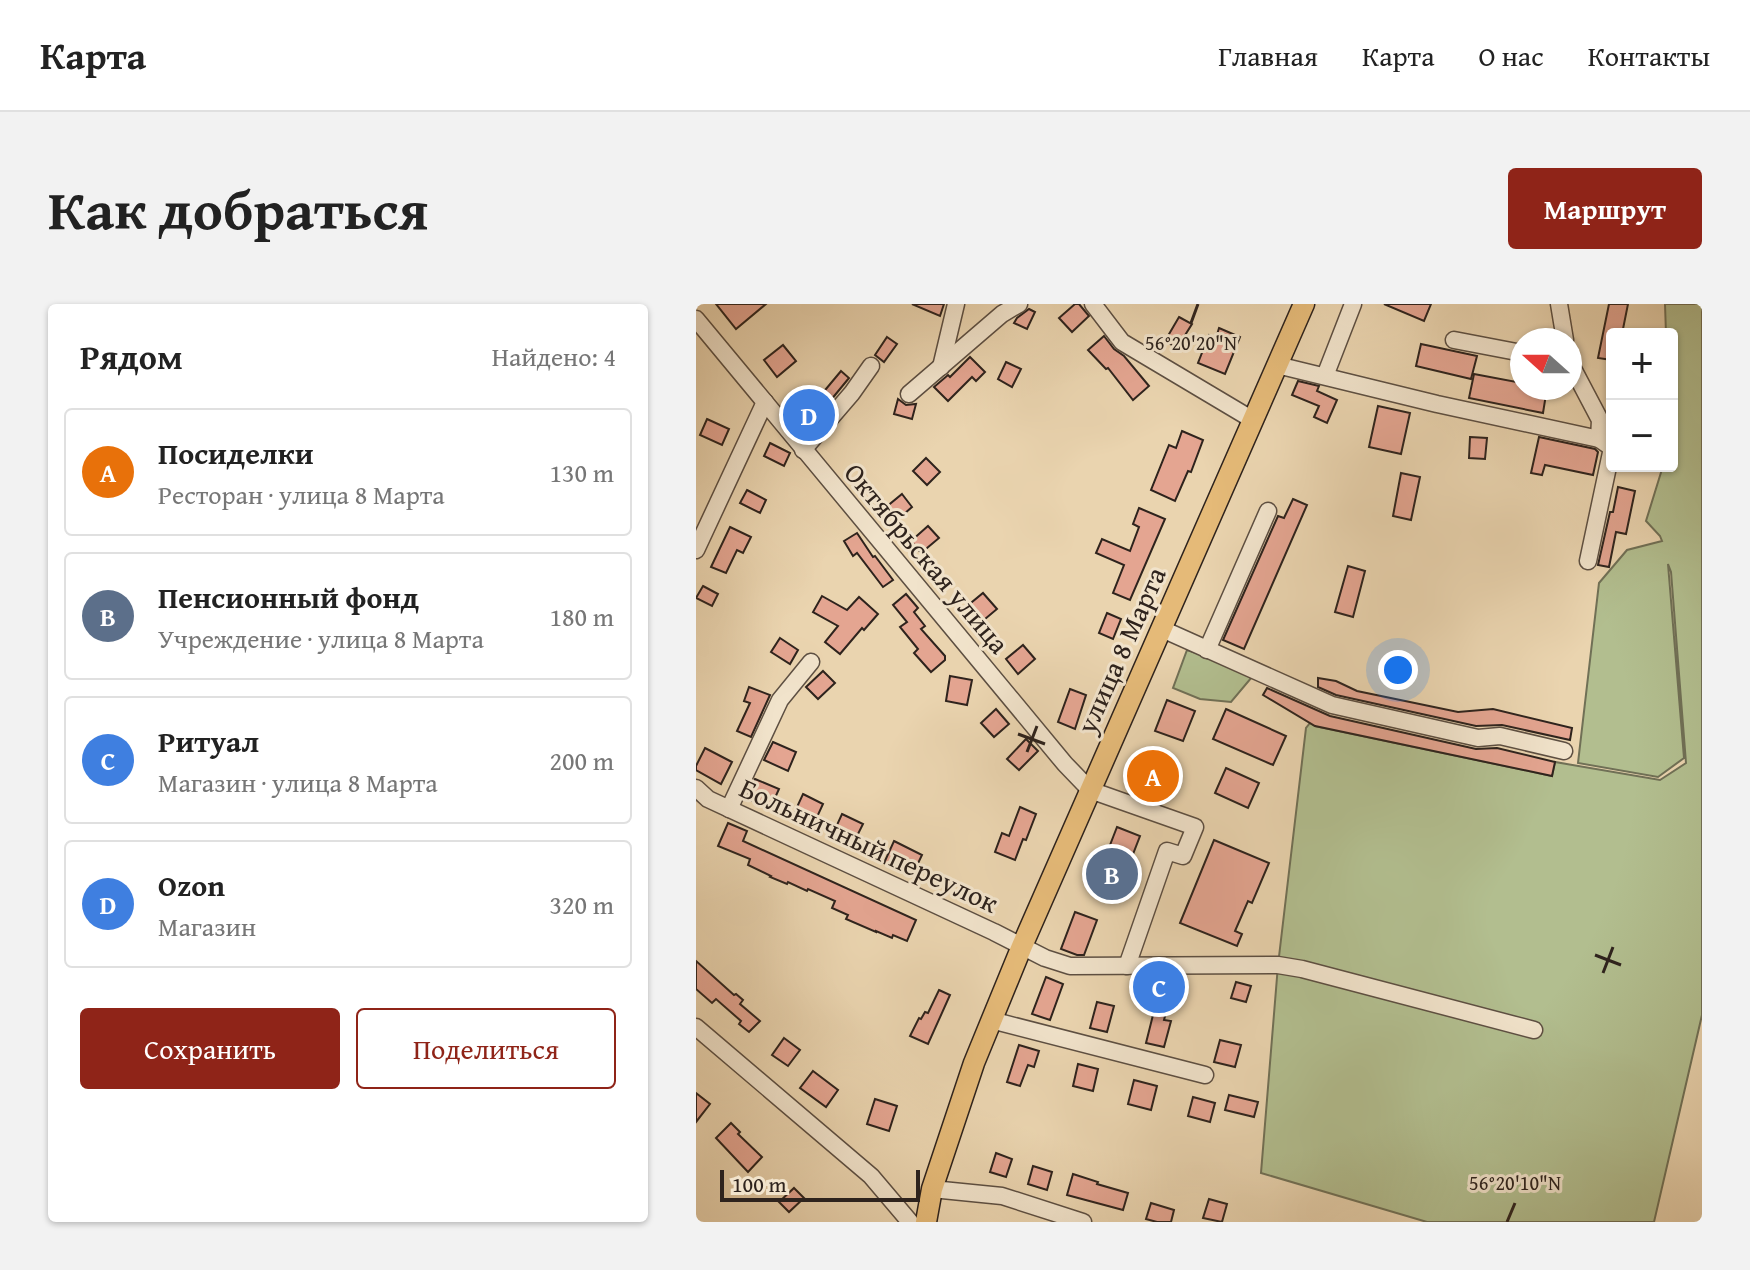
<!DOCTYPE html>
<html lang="ru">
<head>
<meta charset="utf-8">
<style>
	body { margin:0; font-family:"Gentium Book Plus",serif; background:#f2f2f2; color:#222 }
	.controls { position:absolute; right:24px; top:24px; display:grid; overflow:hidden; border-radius:8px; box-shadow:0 2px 6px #0004 }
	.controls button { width:72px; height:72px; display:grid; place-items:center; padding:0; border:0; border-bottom:2px solid #e0e0e0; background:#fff; color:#222; font:40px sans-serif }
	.compass { position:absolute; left:814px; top:24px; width:72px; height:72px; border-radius:50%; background:#fff; box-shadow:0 2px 6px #0004; rotate:291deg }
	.scale { position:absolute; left:24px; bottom:20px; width:200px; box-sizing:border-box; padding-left:8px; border:4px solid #2e231d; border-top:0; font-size:22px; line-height:28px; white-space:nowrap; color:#2e231d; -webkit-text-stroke:6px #f1e3cb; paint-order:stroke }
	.you { position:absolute; left:702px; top:366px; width:28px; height:28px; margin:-20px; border:6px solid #fff; border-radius:50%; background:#1a73e8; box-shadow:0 0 0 12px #1a73e833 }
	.badge { display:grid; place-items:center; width:52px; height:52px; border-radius:50%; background:#8f2418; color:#fff; font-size:26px; font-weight:700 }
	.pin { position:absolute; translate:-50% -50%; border:4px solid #fff; box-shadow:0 2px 8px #0006 }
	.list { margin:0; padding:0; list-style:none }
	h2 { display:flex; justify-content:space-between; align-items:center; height:104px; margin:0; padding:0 32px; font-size:34px }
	h2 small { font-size:26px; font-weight:400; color:#767676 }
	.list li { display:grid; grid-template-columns:52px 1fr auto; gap:24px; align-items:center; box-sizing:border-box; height:128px; margin:0 16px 16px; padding:0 16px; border:2px solid #e0e0e0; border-radius:8px }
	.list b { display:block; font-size:30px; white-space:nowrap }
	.list p { margin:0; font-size:26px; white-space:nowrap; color:#767676 }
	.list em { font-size:26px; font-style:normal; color:#767676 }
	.actions { display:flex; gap:16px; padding:24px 32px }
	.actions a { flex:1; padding:18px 0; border:2px solid #8f2418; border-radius:8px; text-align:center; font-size:28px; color:#8f2418 }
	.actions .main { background:#8f2418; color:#fff }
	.map { position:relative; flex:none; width:1006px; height:918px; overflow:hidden; border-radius:8px }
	header { display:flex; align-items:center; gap:48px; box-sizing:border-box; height:112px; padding:0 40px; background:#fff; border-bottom:2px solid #e0e0e0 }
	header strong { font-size:38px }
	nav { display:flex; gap:44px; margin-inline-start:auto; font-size:28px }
	.intro { display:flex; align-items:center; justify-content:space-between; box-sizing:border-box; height:192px; padding:0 48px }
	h1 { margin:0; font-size:56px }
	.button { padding:20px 36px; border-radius:8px; background:#8f2418; color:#fff; font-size:28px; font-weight:700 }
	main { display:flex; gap:48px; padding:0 48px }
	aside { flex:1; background:#fff; border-radius:8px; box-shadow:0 2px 6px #0004 }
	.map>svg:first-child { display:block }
	.green { fill:#b2be8f; stroke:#707056; stroke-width:2 }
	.building { fill:#e4a591; stroke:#2e231d; stroke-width:2 }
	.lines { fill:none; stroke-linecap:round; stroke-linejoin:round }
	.minor-casing { stroke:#5d4f42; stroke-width:19 }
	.major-casing { stroke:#2e231d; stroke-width:23 }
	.minor { stroke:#f1e3cb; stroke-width:16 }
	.major { stroke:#e5ba78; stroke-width:20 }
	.ticks { fill:none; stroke:#2e231d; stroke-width:3 }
	.labels { text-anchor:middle; stroke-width:6; stroke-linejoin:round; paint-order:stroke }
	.street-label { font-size:28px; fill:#2e231d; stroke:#f1e3cb }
	.ticks-label { font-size:20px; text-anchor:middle; fill:#2e231d; stroke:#f1e3cb; stroke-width:6; stroke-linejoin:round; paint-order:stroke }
</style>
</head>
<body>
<header>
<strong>Карта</strong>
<nav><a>Главная</a><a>Карта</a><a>О нас</a><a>Контакты</a></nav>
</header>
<div class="intro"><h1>Как добраться</h1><a class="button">Маршрут</a></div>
<main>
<aside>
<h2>Рядом<small>Найдено: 4</small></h2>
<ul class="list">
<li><span class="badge" style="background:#e8710a">A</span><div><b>Посиделки</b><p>Ресторан · улица 8 Марта</p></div><em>130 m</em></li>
<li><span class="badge" style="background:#5c6f8a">B</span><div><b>Пенсионный фонд</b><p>Учреждение · улица 8 Марта</p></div><em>180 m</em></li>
<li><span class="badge" style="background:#3f7fe0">C</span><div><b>Ритуал</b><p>Магазин · улица 8 Марта</p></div><em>200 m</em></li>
<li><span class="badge" style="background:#3f7fe0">D</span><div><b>Ozon</b><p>Магазин</p></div><em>320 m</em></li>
</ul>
<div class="actions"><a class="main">Сохранить</a><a>Поделиться</a></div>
</aside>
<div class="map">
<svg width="1006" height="918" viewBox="0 0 1006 918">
	<rect width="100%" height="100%" fill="#ead4af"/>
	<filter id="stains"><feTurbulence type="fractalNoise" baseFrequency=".0025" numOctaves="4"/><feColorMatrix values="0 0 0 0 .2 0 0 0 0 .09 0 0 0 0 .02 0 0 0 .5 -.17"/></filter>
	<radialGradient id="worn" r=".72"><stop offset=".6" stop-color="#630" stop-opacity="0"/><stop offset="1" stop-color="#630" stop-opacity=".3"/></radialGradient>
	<g class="green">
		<path d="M969 0H1006V711L958 918H731L565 869 582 661 610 424 614 419 619 422 856 472 859 458 964 476 990 459 975 268 972 260 988 454 962 473 882 459 903 279 931 246 966 237 964 232 950 217 967 162H976V30H970Z"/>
		<path d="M491 346 531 359 556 373 535 398 504 395 477 384Z"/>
	</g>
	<g class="building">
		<path d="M20 0H70L40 25Z"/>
		<path d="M216 0H248L244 12Z"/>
		<path d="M379 0H383L393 12 376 28 363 14Z"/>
		<path d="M688 0H735L728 17Z"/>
		<path d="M913 0H932L926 30H916V56L902 54Z"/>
		<path d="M333 5 339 8 331 25 318 19 321 14Z"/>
		<path d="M483 13 496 20 481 44 469 37Z"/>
		<path d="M523 24 544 33 529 70 502 59 513 31 520 34Z"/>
		<path d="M408 32 418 45 428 52 453 82 437 96 412 64 410 65 392 46Z"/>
		<path d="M191 33 201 40 188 58 179 51Z"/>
		<path d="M725 40 781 52 775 75 720 62Z"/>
		<path d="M87 41 100 57 81 73 68 56Z"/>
		<path d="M274 53 289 68 280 77 276 73 252 97 238 83 252 71 254 73Z"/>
		<path d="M310 58 325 65 316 83 302 75Z"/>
		<path d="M145 67 153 74 116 119 102 107 115 92 120 97Z"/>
		<path d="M778 70 826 79V84H851L847 109 773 94Z"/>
		<path d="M602 77 623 82 621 87 641 96 631 119 618 113 623 102 596 91Z"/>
		<path d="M202 95 210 101 220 100 216 115 198 110Z"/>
		<path d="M682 102 714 109 705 150 673 143Z"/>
		<path d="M11 115 33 125 26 141 4 131Z"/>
		<path d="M486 127 507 136 495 168 492 167 479 197 455 186 473 141 480 144Z"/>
		<path d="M774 133 791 134 789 155 773 154Z"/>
		<path d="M843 133 899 145 902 148 897 171 849 161 846 171 835 169Z"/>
		<path d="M74 139 94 149 88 162 68 152Z"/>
		<path d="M230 154 244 168 231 181 217 167Z"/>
		<path d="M705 169 724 173 715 216 697 212Z"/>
		<path d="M922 183 939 187 930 230 920 228 913 263 902 261 914 208H917Z"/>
		<path d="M51 186 70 196 64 209 44 199Z"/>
		<path d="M206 190 216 203 200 217 189 204Z"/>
		<path d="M597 195 611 201 548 345 527 336 582 212 588 214Z"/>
		<path d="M443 204 469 215 434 296 417 289 428 261 400 249 406 235 434 247 443 223 437 220Z"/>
		<path d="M232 222 243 234 225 249 215 237Z"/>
		<path d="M34 223 55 233 47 249 41 246 30 269 15 263Z"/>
		<path d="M161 229 177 253 179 252 197 276 187 283 161 249 157 252 148 237Z"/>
		<path d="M652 262 669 267 657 313 639 308Z"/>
		<path d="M7 282 22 290 16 302 0 294Z"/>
		<path d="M287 289 301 305 283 320 270 303Z"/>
		<path d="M210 290 222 304 218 308 229 322 225 325 249 352V356L235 368 218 349 222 345 204 323 211 318 197 301Z"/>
		<path d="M126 292 151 306 163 293 182 310 168 326 166 324 144 350 129 338 142 322 117 308Z"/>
		<path d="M411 309 425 315 417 335 403 329Z"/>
		<path d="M84 334 102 346 94 360 75 348Z"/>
		<path d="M327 341 339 355 322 370 310 355Z"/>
		<path d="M127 367 139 379 122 395 110 383Z"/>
		<path d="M254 372 276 376 271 401 250 397Z"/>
		<path d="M622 374 640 377 661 387 762 408 797 405 876 424 874 436 806 421 780 422 640 391 622 383Z"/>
		<path d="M53 383 74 391 55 433 41 427 54 399 48 397Z"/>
		<path d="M571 384 634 412 780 445 801 444 859 458 856 472 619 422 567 391Z"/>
		<path d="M374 385 390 391 379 425 362 418Z"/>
		<path d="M471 396 499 407 487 437 459 427Z"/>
		<path d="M300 405 313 420 298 433 285 419Z"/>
		<path d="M530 405 590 432 577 461 517 435Z"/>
		<path d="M330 435 342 447 323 466 311 455Z"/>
		<path d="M77 438 100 448 92 467 68 456Z"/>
		<path d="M9 444 36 458 25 480 0 466V462Z"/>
		<path d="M443 449 483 464 472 494 432 479Z"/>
		<path d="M530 464 563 479 552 504 519 489Z"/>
		<path d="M59 475 83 485 74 505 50 494Z"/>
		<path d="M107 490 127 500 115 526 95 516Z"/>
		<path d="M324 503 340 510 330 536 327 535 319 556 299 548 306 529 313 532Z"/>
		<path d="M146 510 167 520 155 544 135 534Z"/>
		<path d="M32 519 51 527 47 537 220 616 211 637 197 631 196 634 180 627V628L150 615 152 611 136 604 139 597 112 585 111 587 92 578 91 580 74 573 75 572 52 561 54 555 22 542Z"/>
		<path d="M421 523 444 532 420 594 397 585Z"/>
		<path d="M518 536 573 559 556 599 552 597 539 627 546 630 541 642 484 619Z"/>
		<path d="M198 537 226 551 216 572 188 559Z"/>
		<path d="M379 608 401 616 388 651H381L365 645Z"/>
		<path d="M0 657 38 691 40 690 47 696 44 700 64 717 53 728 43 720 45 717 20 695 16 699 0 685Z"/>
		<path d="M350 673 367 680 354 716 336 710Z"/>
		<path d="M451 673H469L479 675 468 716 475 717 468 743 450 739 461 695 447 691Z"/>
		<path d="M540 678 555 682 550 698 535 694Z"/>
		<path d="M243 686 254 691 232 740 214 732 223 714 225 715 229 708 232 709Z"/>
		<path d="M401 698 418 702 411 728 394 724Z"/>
		<path d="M88 734 104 746 92 762 76 751Z"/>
		<path d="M524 736 545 741 539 763 518 758Z"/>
		<path d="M323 741 343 747 338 763 332 761 324 782 311 778Z"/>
		<path d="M382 760 402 765 397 787 377 782Z"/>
		<path d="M117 767 142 786 130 803 104 784Z"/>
		<path d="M438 776 461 782 455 806 432 800Z"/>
		<path d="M0 789 14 800 0 818Z"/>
		<path d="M533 791 562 798 558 813 529 806Z"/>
		<path d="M497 793 519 799 514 818 492 812Z"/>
		<path d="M179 795 201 802 193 827 171 820Z"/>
		<path d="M35 819 44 828 42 830 66 853 52 868 20 834Z"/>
		<path d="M300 849 316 855 310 873 294 868Z"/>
		<path d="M337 862 356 868 351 886 332 880Z"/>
		<path d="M377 870 402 878 401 880 432 889 427 906 371 891Z"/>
		<path d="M98 884 108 894 93 908 83 898Z"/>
		<path d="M513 895 531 900 526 918 507 914Z"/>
		<path d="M455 899 478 906 475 918H461L450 915Z"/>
	</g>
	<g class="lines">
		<g class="minor-casing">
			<g id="minor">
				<path d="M397 0 426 38 557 116"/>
				<path d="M863 0 869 36"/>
				<path d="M0 15 369 460 394 486 499 523 487 552 471 547 431 662"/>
				<path d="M758 36 826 49"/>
				<path d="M581 61 741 100 903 135 904 116 874 59"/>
				<path d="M245 63 260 0"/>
				<path d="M629 72 657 0"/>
				<path d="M213 90 306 10 323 0"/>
				<path d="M107 146 156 89 175 62"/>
				<path d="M0 246 69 98"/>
				<path d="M892 257 916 144 903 135"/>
				<path d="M466 325 636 401 782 434 804 432 868 447"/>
				<path d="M511 346 572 207"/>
				<path d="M0 484 12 495 298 628 349 654 374 662 582 661 606 665 838 726"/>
				<path d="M33 505 84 396 115 358"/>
				<path d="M295 716 509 771"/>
				<path d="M0 723 175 872 214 918"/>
				<path d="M236 885 306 892 387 918"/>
			</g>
		</g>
		<g class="major-casing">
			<path id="major" d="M230 918 236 885 278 759 326 642 608 0"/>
		</g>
		<use href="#minor" class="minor"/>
		<use href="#major" class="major"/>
	</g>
	<path class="ticks" d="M495 19 502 0M322 430 349 440M331 448 341 422M899 651 925 661M907 669 917 643M811 918 819 899"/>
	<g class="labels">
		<g class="street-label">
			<text transform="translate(231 254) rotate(50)" y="10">Октябрьская улица</text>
			<text transform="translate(425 346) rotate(-66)" y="10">улица 8 Марта</text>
			<text transform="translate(173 541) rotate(25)" y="10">Больничный переулок</text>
		</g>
	</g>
	<g class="ticks-label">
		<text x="495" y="46">56°20'20"N</text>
		<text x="819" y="886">56°20'10"N</text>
	</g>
	<rect width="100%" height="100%" filter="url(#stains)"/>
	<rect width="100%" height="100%" fill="url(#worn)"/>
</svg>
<div class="controls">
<button>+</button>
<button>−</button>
</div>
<svg class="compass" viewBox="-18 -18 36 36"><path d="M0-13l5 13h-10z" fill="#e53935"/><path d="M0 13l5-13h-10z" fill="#767676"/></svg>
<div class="scale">100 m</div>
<div class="you"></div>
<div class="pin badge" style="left:457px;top:472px;background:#e8710a">A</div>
<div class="pin badge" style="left:416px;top:570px;background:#5c6f8a">B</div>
<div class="pin badge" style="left:463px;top:683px;background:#3f7fe0">C</div>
<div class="pin badge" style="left:113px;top:111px;background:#3f7fe0">D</div>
</div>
</main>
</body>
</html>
